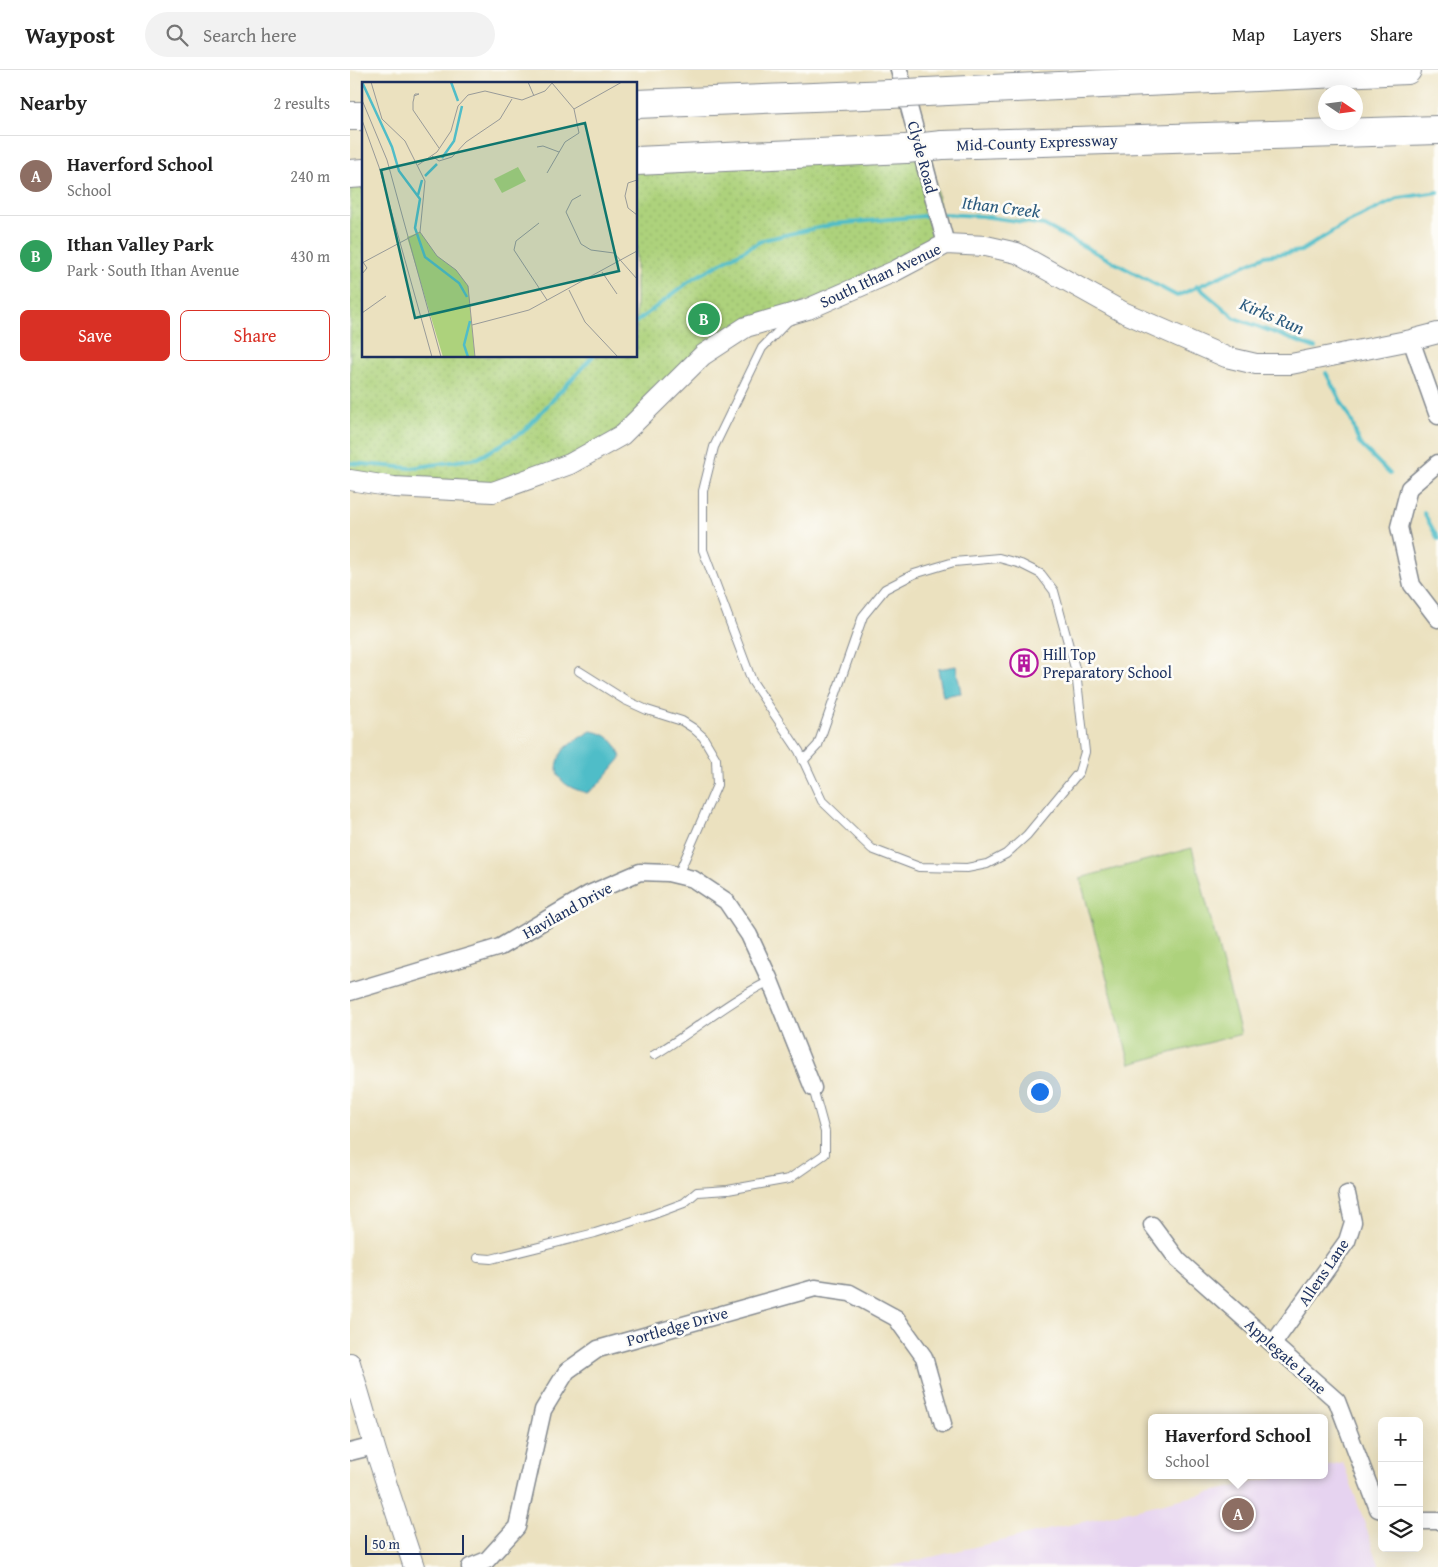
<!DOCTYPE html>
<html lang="en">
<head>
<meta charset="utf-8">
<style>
	body { margin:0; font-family:"Gentium Book Plus",serif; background:#f2f2f2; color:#222 }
	.controls { position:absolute; right:15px; bottom:15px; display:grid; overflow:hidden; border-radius:8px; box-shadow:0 5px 20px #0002 }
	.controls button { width:45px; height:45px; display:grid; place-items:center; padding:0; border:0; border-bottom:1px solid #e0e0e0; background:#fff; color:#222; font:25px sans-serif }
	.compass { position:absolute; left:968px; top:15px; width:45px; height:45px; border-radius:50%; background:#fff; box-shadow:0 5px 20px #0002; rotate:103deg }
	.scale { position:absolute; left:15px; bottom:12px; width:99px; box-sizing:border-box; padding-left:5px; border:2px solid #1b2f5e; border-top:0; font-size:14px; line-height:18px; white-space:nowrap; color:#1b2f5e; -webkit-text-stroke:4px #fdfcf7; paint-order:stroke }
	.you { position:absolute; left:689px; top:1021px; width:18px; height:18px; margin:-12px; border:4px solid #fff; border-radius:50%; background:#1a73e8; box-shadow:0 0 0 8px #1a73e833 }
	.badge { display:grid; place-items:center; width:32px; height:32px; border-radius:50%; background:#d93025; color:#fff; font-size:16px; font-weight:700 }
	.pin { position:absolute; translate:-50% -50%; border:2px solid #fff; box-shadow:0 1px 5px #0006 }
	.popup { position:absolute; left:798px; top:1344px; width:180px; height:65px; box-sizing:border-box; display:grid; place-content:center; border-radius:8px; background:#fff; filter:drop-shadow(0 1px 4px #0005); font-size:16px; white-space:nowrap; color:#767676 }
	.popup b { font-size:19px; color:#222 }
	.popup::after { content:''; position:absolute; left:50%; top:100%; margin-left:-10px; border:10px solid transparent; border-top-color:#fff }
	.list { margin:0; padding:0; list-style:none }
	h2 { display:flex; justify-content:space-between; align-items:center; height:65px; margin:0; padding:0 20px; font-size:21px }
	h2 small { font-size:16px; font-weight:400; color:#767676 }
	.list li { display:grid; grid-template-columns:32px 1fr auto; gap:15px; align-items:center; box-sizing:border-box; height:80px; padding:0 20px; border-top:1px solid #e0e0e0 }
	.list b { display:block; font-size:19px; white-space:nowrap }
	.list p { margin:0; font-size:16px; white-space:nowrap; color:#767676 }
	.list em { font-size:16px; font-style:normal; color:#767676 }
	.actions { display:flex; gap:10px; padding:15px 20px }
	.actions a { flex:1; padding:11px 0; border:1px solid #d93025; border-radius:8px; text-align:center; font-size:18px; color:#d93025 }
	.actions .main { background:#d93025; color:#fff }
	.icon { flex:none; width:28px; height:28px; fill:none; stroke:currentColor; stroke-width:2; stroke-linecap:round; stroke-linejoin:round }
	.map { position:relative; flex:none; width:1088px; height:1497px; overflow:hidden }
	header { display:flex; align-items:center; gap:30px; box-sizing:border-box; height:70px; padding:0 25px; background:#fff; border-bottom:1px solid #e0e0e0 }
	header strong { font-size:24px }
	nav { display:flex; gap:28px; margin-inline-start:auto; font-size:18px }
	.search { width:350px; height:45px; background:#f2f2f2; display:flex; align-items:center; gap:12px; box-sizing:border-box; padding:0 18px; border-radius:28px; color:#767676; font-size:19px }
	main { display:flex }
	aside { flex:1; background:#fff }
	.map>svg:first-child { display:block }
	.built { fill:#e6d3f0 }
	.green { fill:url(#green-dots); stroke:#64806d }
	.pitch { fill:#add27c; stroke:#64806d }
	.water { fill:#50bdc8; stroke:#367693 }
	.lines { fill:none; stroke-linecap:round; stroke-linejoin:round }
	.stream { stroke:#50bdc8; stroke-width:4 }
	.service-casing { stroke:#83888e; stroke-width:10 }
	.minor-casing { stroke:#83888e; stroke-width:19 }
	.tertiary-casing { stroke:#83888e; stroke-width:22 }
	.motorway-casing { stroke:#83888e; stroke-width:30 }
	.service { stroke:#fff; stroke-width:8 }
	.minor { stroke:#fff; stroke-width:16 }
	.tertiary { stroke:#fff; stroke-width:20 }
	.motorway { stroke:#fff; stroke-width:28 }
	.motorway-bridge-casing { stroke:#83888e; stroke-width:30; stroke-linecap:butt }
	.motorway-bridge { stroke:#fff; stroke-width:28 }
	.labels { text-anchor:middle; stroke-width:5; stroke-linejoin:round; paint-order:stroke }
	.street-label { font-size:16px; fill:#1b2f5e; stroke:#fdfcf7 }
	.poi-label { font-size:16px; fill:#1b2f5e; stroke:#fdfcf7; text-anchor:start }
	.water-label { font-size:18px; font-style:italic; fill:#2b5a7e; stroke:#fdfcf7 }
	.inset-river { fill:none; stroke:#50bdc8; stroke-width:2.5 }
	.inset-road { fill:none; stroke:#989a98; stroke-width:1 }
	.view { fill:#0f766e; fill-opacity:0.15; stroke:#0f766e; stroke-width:2.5 }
	.inset-edge { fill:none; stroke:#1b2f5e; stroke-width:2.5 }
</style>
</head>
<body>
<header>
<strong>Waypost</strong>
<div class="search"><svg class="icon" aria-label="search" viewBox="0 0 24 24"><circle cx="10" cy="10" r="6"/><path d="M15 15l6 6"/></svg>Search here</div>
<nav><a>Map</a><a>Layers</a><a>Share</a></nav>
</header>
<main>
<aside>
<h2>Nearby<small>2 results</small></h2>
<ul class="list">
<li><span class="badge" style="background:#8d6e63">A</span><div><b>Haverford School</b><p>School</p></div><em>240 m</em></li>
<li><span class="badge" style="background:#2e9e5b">B</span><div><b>Ithan Valley Park</b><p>Park · South Ithan Avenue</p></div><em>430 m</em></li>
</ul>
<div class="actions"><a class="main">Save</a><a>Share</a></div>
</aside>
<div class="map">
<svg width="1088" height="1497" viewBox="0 0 1088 1497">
	<defs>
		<pattern id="green-dots" width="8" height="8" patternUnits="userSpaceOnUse" patternTransform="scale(1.25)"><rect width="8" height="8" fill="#add27c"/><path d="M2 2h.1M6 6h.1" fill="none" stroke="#94b56e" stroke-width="1.8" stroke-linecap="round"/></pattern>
	</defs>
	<rect width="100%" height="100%" fill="#fdfcf7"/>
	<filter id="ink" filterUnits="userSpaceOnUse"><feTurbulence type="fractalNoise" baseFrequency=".02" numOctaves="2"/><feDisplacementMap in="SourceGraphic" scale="10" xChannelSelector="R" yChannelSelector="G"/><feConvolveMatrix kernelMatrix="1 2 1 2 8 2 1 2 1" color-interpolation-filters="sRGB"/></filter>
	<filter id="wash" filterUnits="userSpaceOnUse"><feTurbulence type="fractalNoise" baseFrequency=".0096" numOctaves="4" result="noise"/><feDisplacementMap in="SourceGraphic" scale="20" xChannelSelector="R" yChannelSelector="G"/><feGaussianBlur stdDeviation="1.12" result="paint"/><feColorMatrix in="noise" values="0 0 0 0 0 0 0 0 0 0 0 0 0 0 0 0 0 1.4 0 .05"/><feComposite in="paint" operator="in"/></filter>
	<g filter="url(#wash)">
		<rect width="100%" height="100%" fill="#ebe1bf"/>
		<path class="built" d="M993 1392 1030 1497H538L935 1405H974V1396Z"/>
		<path class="green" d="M579 76 596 174 396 257 272 365 143 422 0 410V114L14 113V286H286V96Z"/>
		<path class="pitch" d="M842 778 891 964 780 994 730 808Z"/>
		<g class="water">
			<path d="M606 596 611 623 593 626 588 599Z"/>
			<path d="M241 661C258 663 267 673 271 688L248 715 237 723C227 720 216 717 210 708 203 700 210 681 218 676 225 670 233 666 241 661Z"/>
		</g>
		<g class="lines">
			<g class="stream">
				<path d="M592 144 632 146 694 155 827 226 915 186 951 181 993 155 1049 128 1088 122"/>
				<path d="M847 216 885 248 965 278"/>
				<path d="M286 252 344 208 413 170 484 154 585 145"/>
				<path d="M976 303 1002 352 1009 373 1040 404"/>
				<path d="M0 393 61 398 128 388 173 362 243 286"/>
				<path d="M1074 443 1088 469"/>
			</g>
		</g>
	</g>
	<g filter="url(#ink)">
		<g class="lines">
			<g class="service-casing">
				<g id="service">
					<path d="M439 250 412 278 364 377 353 421V480L402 611 449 681 472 731 522 779 569 797 617 798 637 794 656 784 677 765 729 702 735 682 726 602 704 521 691 504 671 494 649 488 604 492 564 504 535 519 513 546 468 675 453 691"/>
					<path d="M229 601 275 630 297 640 332 651 343 658 353 667 366 689 367 715 328 805"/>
					<path d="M304 985C343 962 378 931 420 911"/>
					<path d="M128 1188 141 1189 245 1163 299 1146 334 1133 347 1122 378 1120 439 1109 475 1084V1062L463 1018"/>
				</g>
			</g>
			<g class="minor-casing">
				<g id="minor">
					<path d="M549 0 596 174"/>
					<path d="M1061 270 1088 346"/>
					<path d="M1088 393 1059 418 1049 457 1062 515 1088 549"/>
					<path d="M0 922 150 877 239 824 290 802 318 803 343 809 376 831 399 865 419 908 463 1018"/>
					<path d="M802 1155 828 1190 987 1331 1028 1439 1032 1440"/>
					<path d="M923 1274 997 1171 1003 1152 997 1124"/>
					<path d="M0 1382 24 1376"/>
					<path d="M1069 1451H1088"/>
					<path d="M120 1497 137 1490 167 1457 193 1340 217 1301 248 1279 465 1218 500 1223 546 1248 574 1287 593 1354"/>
				</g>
			</g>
			<g class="tertiary-casing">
				<g id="tertiary">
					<path d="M0 410 44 417 143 422 220 394 272 365 353 285 396 257 458 239 545 201 596 174 636 176 667 183 773 242 876 287 906 294H941L1061 270 1088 263"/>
					<path d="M0 1293 27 1385 64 1497"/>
				</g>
			</g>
			<g class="motorway-casing">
				<g id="motorway">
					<path d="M576 22 1057 0"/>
					<path d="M286 34 540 24"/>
					<path d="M0 46H14"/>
					<path d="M592 75 1088 60"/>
					<path d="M286 91 556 79"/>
					<path d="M0 104 14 103"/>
				</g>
			</g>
			<use href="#service" class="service"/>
			<use href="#minor" class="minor"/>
			<use href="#tertiary" class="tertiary"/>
			<use href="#motorway" class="motorway"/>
			<g class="motorway-bridge-casing">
				<g id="motorway-bridge">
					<path d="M540 24 576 22"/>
					<path d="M556 79 592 75"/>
				</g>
			</g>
			<use href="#motorway-bridge" class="motorway-bridge"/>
		</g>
	</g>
	<defs>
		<g id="building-ring" transform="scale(1.4375)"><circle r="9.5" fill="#fdfcf7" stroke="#b5179e" stroke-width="1.5"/><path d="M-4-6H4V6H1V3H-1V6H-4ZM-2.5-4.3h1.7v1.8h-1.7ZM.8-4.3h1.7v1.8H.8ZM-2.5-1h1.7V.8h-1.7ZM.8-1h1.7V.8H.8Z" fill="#b5179e"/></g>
	</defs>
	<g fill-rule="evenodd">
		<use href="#building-ring" x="674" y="593"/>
	</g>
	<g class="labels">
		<g class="street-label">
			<text transform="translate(687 72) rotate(-2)" y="6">Mid-County Expressway</text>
			<text transform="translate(573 87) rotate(75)" y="6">Clyde Road</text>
			<text transform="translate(530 205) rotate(-25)" y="6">South Ithan Avenue</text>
			<text transform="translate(217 840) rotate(-29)" y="6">Haviland Drive</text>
			<text transform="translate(973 1202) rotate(-56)" y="6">Allens Lane</text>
			<text transform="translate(327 1256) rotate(-16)" y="6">Portledge Drive</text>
			<text transform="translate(936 1286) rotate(42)" y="6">Applegate Lane</text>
		</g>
		<g class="poi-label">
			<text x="693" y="590">Hill Top<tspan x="693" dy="18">Preparatory School</tspan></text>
		</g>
		<g class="water-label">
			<text transform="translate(651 137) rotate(7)" y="6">Ithan Creek</text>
			<text transform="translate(922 246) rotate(23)" y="6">Kirks Run</text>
		</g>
	</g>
	<g transform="translate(12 12)">
		<rect width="275" height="275" fill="#ebe1bf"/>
		<path d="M58 150 75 174 94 188 106 204 113 275H81L45 155Z" fill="#add27c"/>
		<path d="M156 85 164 99 140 111 132 97Z" fill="#add27c"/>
		<path class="inset-river" d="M0 0 30 65 37 89 58 117 53 146 63 175 97 201 105 215M89 0 96 19M80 76 92 59 100 24M63 94 75 82M56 113 60 98M106 275 102 263 108 239"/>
		<path class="inset-road" d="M9 0 20 37 43 59 63 99 58 150 75 174 94 188 106 204 113 275M166 0 172 14M190 1 212 27M52 14 57 12H53L52 14V16L51 20V28L77 66M0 18 25 78 79 275M212 27 260 0M0 38 17 85 70 275M175 65 181 64 197 70M70 74 77 79 90 75 104 60 138 37 150 17M56 83 75 70 89 49 96 24 106 13 123 9 160 18 183 9 191 0M185 91 203 60 217 51 212 27M275 98 266 101 263 114 266 126 275 133M219 113 210 118 204 130 219 162 229 168 252 171 275 197M177 141 154 159 152 168 185 218M0 181 58 150M240 190 255 212M0 192 5 186 1 180M207 208 223 240 256 275M0 231 24 214M110 243 167 228 275 169"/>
		<path class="view" d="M223 41 257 189 53 236 19 88Z"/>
		<rect width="275" height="275" class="inset-edge"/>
	</g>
</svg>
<div class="controls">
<button>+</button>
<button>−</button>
<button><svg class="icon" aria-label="layers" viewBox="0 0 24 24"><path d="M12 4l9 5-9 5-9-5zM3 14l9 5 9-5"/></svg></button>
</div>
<svg class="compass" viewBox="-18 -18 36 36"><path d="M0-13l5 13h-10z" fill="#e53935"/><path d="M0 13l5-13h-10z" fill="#767676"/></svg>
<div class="scale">50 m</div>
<div class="you"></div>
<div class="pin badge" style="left:888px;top:1444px;background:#8d6e63">A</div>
<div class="popup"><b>Haverford School</b>School</div>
<div class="pin badge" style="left:354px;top:249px;background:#2e9e5b">B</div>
</div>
</main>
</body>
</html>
